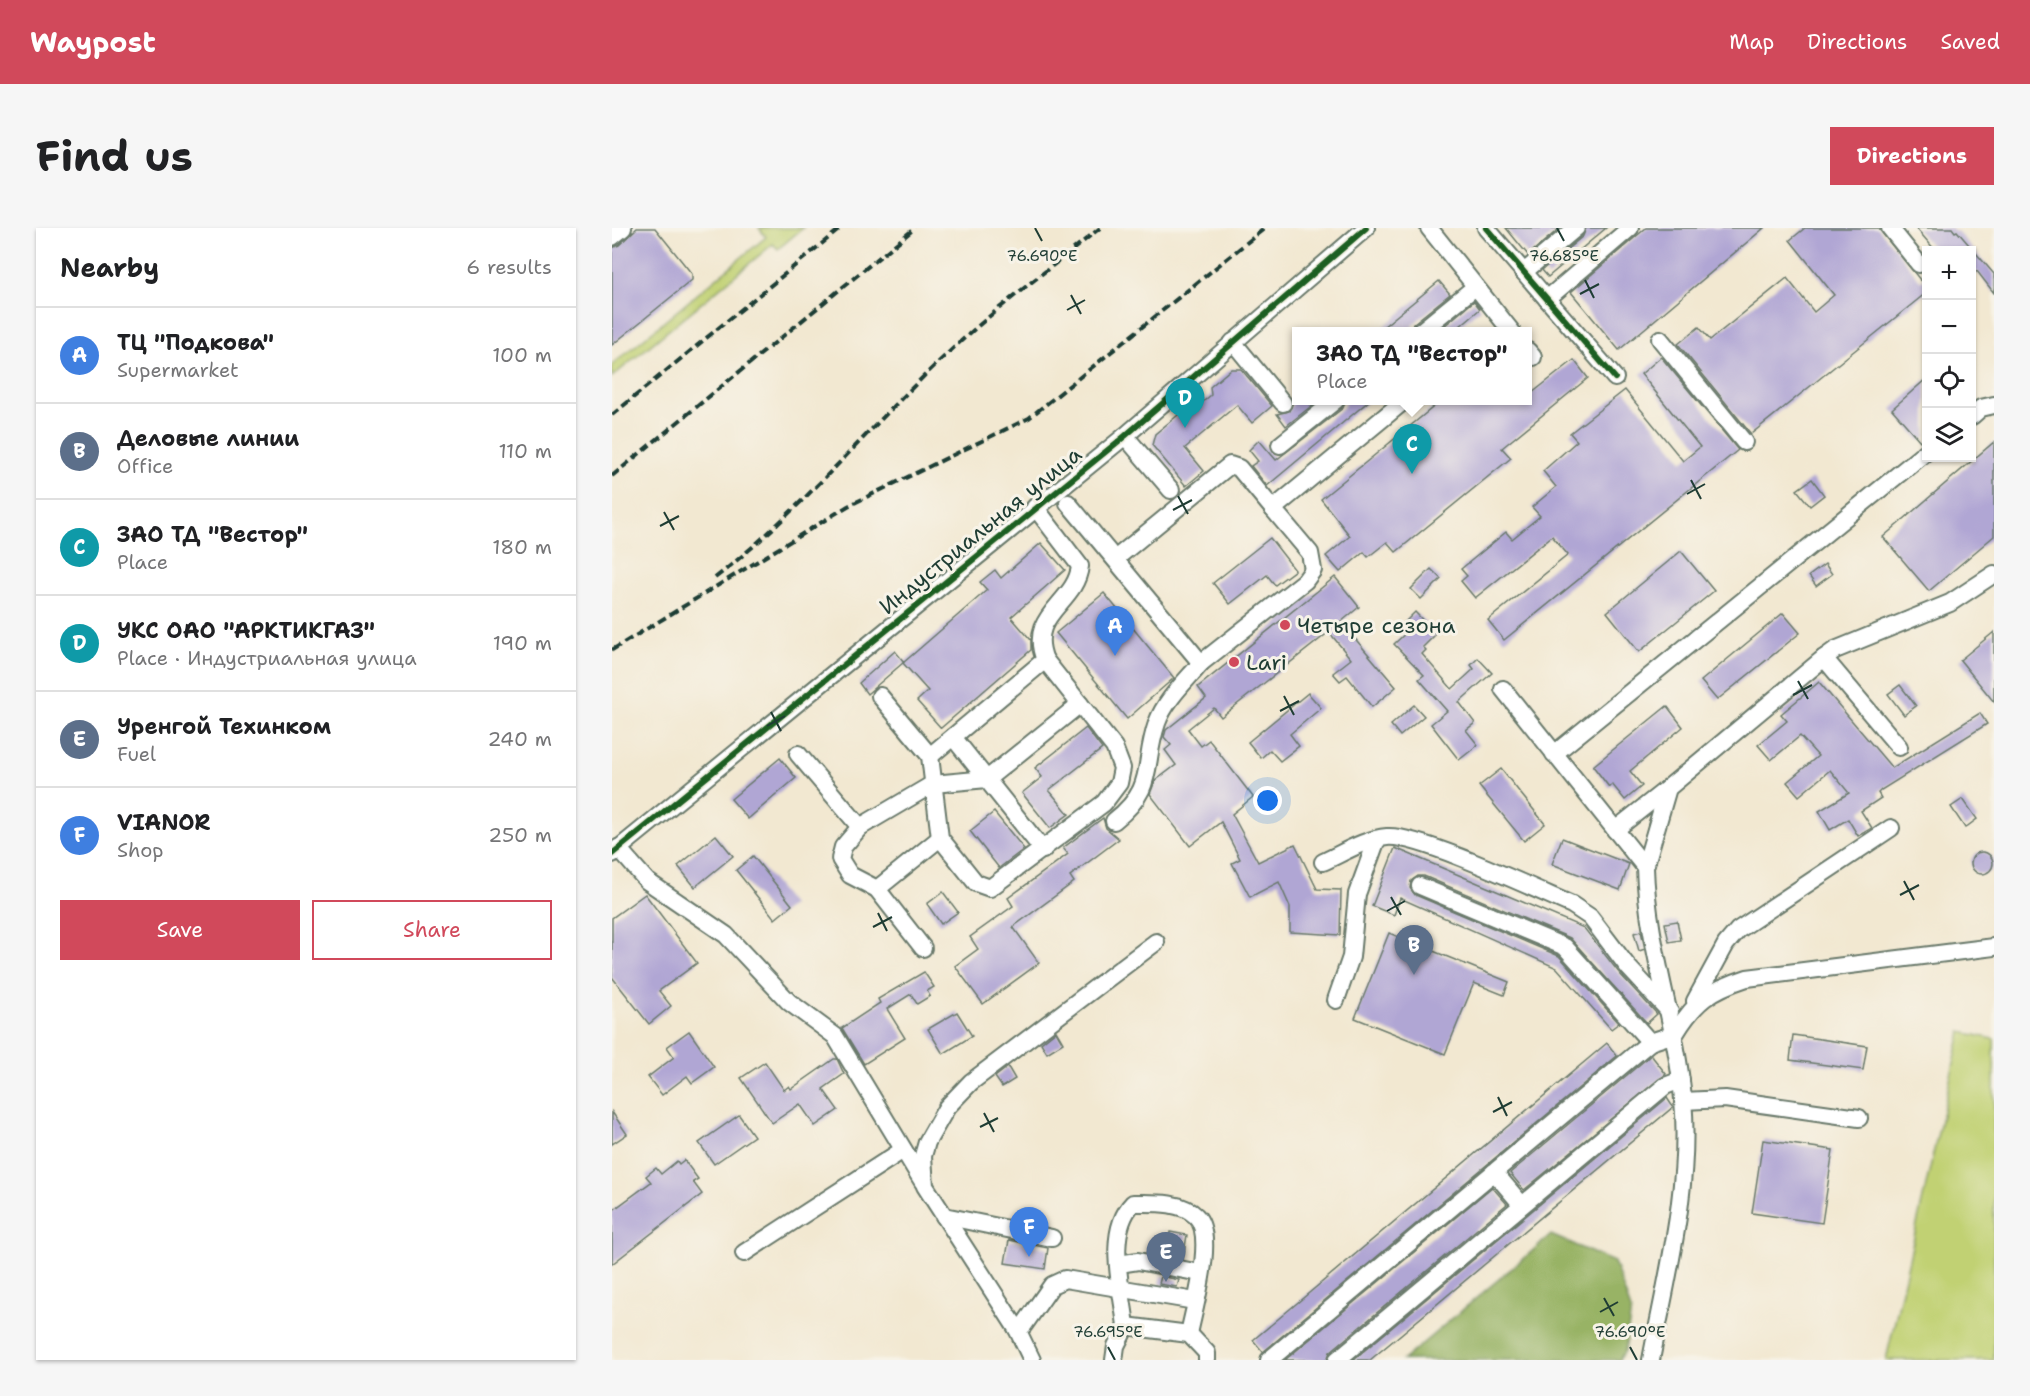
<!DOCTYPE html>
<html lang="en">
<head>
<meta charset="utf-8">
<style>
	body { margin:0; font-family:"Shantell Sans",sans-serif; background:#f6f6f6; color:#202124 }
	.controls { position:absolute; right:18px; top:18px; display:grid; overflow:hidden; border-radius:0px; box-shadow:0 2px 4px #0004 }
	.controls button { width:54px; height:54px; display:grid; place-items:center; padding:0; border:0; border-bottom:2px solid #e0e0e0; background:#fff; color:#202124; font:30px sans-serif }
	.you { position:absolute; left:656px; top:573px; width:21px; height:21px; margin:-15px; border:4px solid #fff; border-radius:50%; background:#1a73e8; box-shadow:0 0 0 9px #1a73e833 }
	.badge { display:grid; place-items:center; width:39px; height:39px; border-radius:50%; background:#d1495b; color:#fff; font-size:20px; font-weight:700 }
	.pin { position:absolute; translate:-50% -50px; filter:drop-shadow(0 2px 3px #0008) }
	.pin::after { content:''; position:absolute; top:32px; width:21px; height:18px; background:inherit; clip-path:polygon(0 0,100% 0,50% 100%) }
	.popup { position:absolute; left:680px; top:99px; width:240px; height:78px; box-sizing:border-box; display:grid; place-content:center; border-radius:0px; background:#fff; filter:drop-shadow(0 2px 4px #0005); font-size:20px; white-space:nowrap; color:#757577 }
	.popup b { font-size:22px; color:#202124 }
	.popup::after { content:''; position:absolute; left:50%; top:100%; margin-left:-12px; border:12px solid transparent; border-top-color:#fff }
	.list { margin:0; padding:0; list-style:none }
	h2 { display:flex; justify-content:space-between; align-items:center; height:78px; margin:0; padding:0 24px; font-size:26px }
	h2 small { font-size:20px; font-weight:400; color:#757577 }
	.list li { display:grid; grid-template-columns:39px 1fr auto; gap:18px; align-items:center; box-sizing:border-box; height:96px; padding:0 24px; border-top:2px solid #e0e0e0 }
	.list b { display:block; font-size:22px; white-space:nowrap }
	.list p { margin:0; font-size:20px; white-space:nowrap; color:#757577 }
	.list em { font-size:20px; font-style:normal; color:#757577 }
	.actions { display:flex; gap:12px; padding:18px 24px }
	.actions a { flex:1; padding:14px 0; border:2px solid #d1495b; border-radius:0px; text-align:center; font-size:21px; color:#d1495b }
	.actions .main { background:#d1495b; color:#fff }
	.icon { flex:none; width:33px; height:33px; fill:none; stroke:currentColor; stroke-width:2; stroke-linecap:round; stroke-linejoin:round }
	.map { position:relative; flex:none; width:1382px; height:1132px; overflow:hidden; border-radius:0px }
	header { display:flex; align-items:center; gap:36px; box-sizing:border-box; height:84px; padding:0 30px; background:#d1495b; color:#fff }
	header strong { font-size:28px }
	nav { display:flex; gap:33px; margin-inline-start:auto; font-size:21px }
	.intro { display:flex; align-items:center; justify-content:space-between; box-sizing:border-box; height:144px; padding:0 36px }
	h1 { margin:0; font-size:42px }
	.button { padding:15px 27px; border-radius:0px; background:#d1495b; color:#fff; font-size:21px; font-weight:700 }
	main { display:flex; gap:36px; padding:0 36px }
	aside { flex:1; background:#fff; border-radius:0px; box-shadow:0 2px 4px #0004 }
	.map>svg:first-child { display:block }
	.green { fill:#c1d173; stroke:#708754; stroke-width:1.5 }
	.forest { fill:#98b365; stroke:#5c784c; stroke-width:1.5 }
	.building { fill:#b0a6d4 }
	.lines { fill:none; stroke-linecap:round; stroke-linejoin:round }
	.minor-casing { stroke:#69796b; stroke-width:20 }
	.minor { stroke:#fff; stroke-width:16 }
	.rail { stroke:#1f3d34; stroke-width:4; stroke-dasharray:9 4.5; stroke-linecap:butt }
	.cycleway-casing { stroke:#f7f3e8; stroke-width:10 }
	.cycleway { stroke:#1b5e20; stroke-width:6 }
	.ticks { fill:none; stroke:#1f3d34; stroke-width:2 }
	.poi-dot { fill:#d1495b; stroke:#f7f3e8; stroke-width:2 }
	.labels { text-anchor:middle; stroke-width:6; stroke-linejoin:round; paint-order:stroke }
	.street-label { font-size:22px; fill:#1f3d34; stroke:#f7f3e8 }
	.poi-label { font-size:22px; fill:#1f3d34; stroke:#f7f3e8; text-anchor:start }
	.ticks-label { font-size:15px; text-anchor:middle; fill:#1f3d34; stroke:#f7f3e8; stroke-width:6; stroke-linejoin:round; paint-order:stroke }
</style>
</head>
<body>
<header>
<strong>Waypost</strong>
<nav><a>Map</a><a>Directions</a><a>Saved</a></nav>
</header>
<div class="intro"><h1>Find us</h1><a class="button">Directions</a></div>
<main>
<aside>
<h2>Nearby<small>6 results</small></h2>
<ul class="list">
<li><span class="badge" style="background:#3f7fe0">A</span><div><b>ТЦ &quot;Подкова&quot;</b><p>Supermarket</p></div><em>100 m</em></li>
<li><span class="badge" style="background:#5c6f8a">B</span><div><b>Деловые линии</b><p>Office</p></div><em>110 m</em></li>
<li><span class="badge" style="background:#0f9aa8">C</span><div><b>ЗАО ТД &quot;Вестор&quot;</b><p>Place</p></div><em>180 m</em></li>
<li><span class="badge" style="background:#0f9aa8">D</span><div><b>УКС ОАО &quot;АРКТИКГАЗ&quot;</b><p>Place · Индустриальная улица</p></div><em>190 m</em></li>
<li><span class="badge" style="background:#5c6f8a">E</span><div><b>Уренгой Техинком</b><p>Fuel</p></div><em>240 m</em></li>
<li><span class="badge" style="background:#3f7fe0">F</span><div><b>VIANOR</b><p>Shop</p></div><em>250 m</em></li>
</ul>
<div class="actions"><a class="main">Save</a><a>Share</a></div>
</aside>
<div class="map">
<svg width="1382" height="1132" viewBox="0 0 1382 1132">
	<rect width="100%" height="100%" fill="#f7f3e8"/>
	<filter id="ink" filterUnits="userSpaceOnUse"><feTurbulence type="fractalNoise" baseFrequency=".0167" numOctaves="2"/><feDisplacementMap in="SourceGraphic" scale="12" xChannelSelector="R" yChannelSelector="G"/><feConvolveMatrix kernelMatrix="1 2 1 2 8 2 1 2 1" color-interpolation-filters="sRGB"/></filter>
	<filter id="wash" filterUnits="userSpaceOnUse"><feTurbulence type="fractalNoise" baseFrequency=".008" numOctaves="4" result="noise"/><feDisplacementMap in="SourceGraphic" scale="24" xChannelSelector="R" yChannelSelector="G"/><feGaussianBlur stdDeviation="1.35" result="paint"/><feColorMatrix in="noise" values="0 0 0 0 0 0 0 0 0 0 0 0 0 0 0 0 0 1.4 0 .05"/><feComposite in="paint" operator="in"/></filter>
	<g filter="url(#wash)">
		<rect width="100%" height="100%" fill="#f2e8d1"/>
		<g class="green">
			<path d="M147 0H191L166 21 161 16 0 149V137L154 9Z"/>
			<path d="M1349 804 1382 811V1132H1274Z"/>
		</g>
		<path class="forest" d="M939 1007 1002 1034 1019 1082 1013 1123 1007 1132H791Z"/>
		<g id="blocks">
			<g class="building">
				<path d="M25 0H43L80 46V52L0 117V20L7 17Z"/>
				<path d="M894 0H948L916 27Z"/>
				<path d="M974 0H994L936 49 930 42 971 8Z"/>
				<path d="M1034 0H1152L1007 122 959 64Z"/>
				<path d="M1193 0H1266L1309 53 1314 49V65L1139 206 1066 116 1087 99 1098 112 1175 50 1202 84 1222 67 1178 12Z"/>
				<path d="M1304 0H1340L1343 4 1345 3 1382 46V65L1365 43 1359 48V22H1323Z"/>
				<path d="M827 53 838 66 801 96 798 104H765Z"/>
				<path d="M862 73 868 81 841 104H825Z"/>
				<path d="M1049 129 1126 222 892 412 876 392 956 327 940 308 863 370 849 353 855 348 849 341 894 304 900 311 928 288 920 279 944 259 931 243 965 213 958 205 1013 162 1071 233 1088 219 1029 146Z"/>
				<path d="M962 132 976 150 890 220 899 230 784 324 775 314 756 329 752 324 728 344 714 328 738 308 709 271 830 172H915V169Z"/>
				<path d="M619 141H629L660 178 640 195 625 177 573 220 592 243 574 258 540 217 543 206 571 183 578 185 599 167 598 159Z"/>
				<path d="M1314 151V208L1308 213 1280 181Z"/>
				<path d="M684 172H707L674 198 665 186 677 183 681 173Z"/>
				<path d="M734 172H758L655 258 639 238 646 233 637 222 647 212 664 232 731 180Z"/>
				<path d="M1382 214V308L1317 363 1271 309Z"/>
				<path d="M1200 251 1212 267 1198 278 1185 262Z"/>
				<path d="M658 310 683 342 663 357 655 347 618 376 601 355Z"/>
				<path d="M429 315 453 342 399 389 419 412V422L329 500 305 473 316 463 291 435 375 362 368 354 383 342 389 350Z"/>
				<path d="M1069 323 1102 363 1027 424 995 384Z"/>
				<path d="M1213 336 1220 346 1204 358 1197 348Z"/>
				<path d="M819 341 829 351 809 371 799 361Z"/>
				<path d="M723 349 747 379 729 394 784 459 760 479 735 448 728 453 721 445 739 431 717 404 609 489 602 480 576 501 589 518 597 512 641 569 620 586 646 634 683 616 705 661 729 662 728 707 678 704V679L667 654 638 669 620 635 628 631 609 594 578 618 538 566 543 553 564 537 553 522 559 517 552 509 554 502 594 470 586 459Z"/>
				<path d="M492 365 562 450 515 491 444 405Z"/>
				<path d="M803 384 824 406 811 419 814 422 810 426 840 461 862 441 859 437 866 430 880 445 847 474 863 495 854 502 866 517 847 532 819 496 835 483 807 451 812 447 782 416 796 403 790 397Z"/>
				<path d="M1171 385 1188 405 1105 472 1089 453Z"/>
				<path d="M1382 404V474L1348 432Z"/>
				<path d="M283 423 292 434 255 466 247 455Z"/>
				<path d="M1207 454 1280 540 1368 485 1375 496 1269 562 1266 565 1269 570 1249 583 1260 600 1246 608 1236 591 1218 602 1207 583 1237 565 1218 542 1187 568 1175 554 1206 528 1188 508 1159 532 1146 517 1175 493 1169 486Z"/>
				<path d="M1288 457 1304 478 1292 487 1276 466Z"/>
				<path d="M696 465 709 480 678 506 687 518 668 533 658 522 649 530 636 514Z"/>
				<path d="M802 477 812 488 788 508 779 497Z"/>
				<path d="M1055 478 1071 499 1018 543 1030 558 1013 572 1000 556 997 559 981 538Z"/>
				<path d="M474 500 490 521 437 562 457 586 438 600 410 565 430 549 423 540Z"/>
				<path d="M168 530 184 550 136 591 119 571Z"/>
				<path d="M889 541 933 596 912 613 867 558Z"/>
				<path d="M1351 571 1365 591 1353 600 1339 579Z"/>
				<path d="M382 584 412 621 387 640 358 603Z"/>
				<path d="M491 590 494 600 507 611 458 648 462 654 401 699 427 735 371 776 343 738 366 721 358 709 401 678 396 670 456 626 451 620Z"/>
				<path d="M104 607 121 628 83 659 66 638Z"/>
				<path d="M950 610 1017 636 1008 662 940 636Z"/>
				<path d="M783 620 972 700 1008 746 1045 786 1035 795 958 710 812 648H806L799 653 798 660 803 667 947 728 1007 795 999 801 945 740 788 670 782 687 760 678Z"/>
				<circle cx="1370" cy="635" r="11"/>
				<path d="M141 628 180 677 163 691 124 642Z"/>
				<path d="M331 664 346 684 329 696 315 676Z"/>
				<path d="M33 666 85 735 47 763 59 778 37 796 0 749V690Z"/>
				<path d="M1065 693 1069 712 1057 714 1053 695Z"/>
				<path d="M1029 703 1033 721 1027 723 1022 705Z"/>
				<path d="M777 705 897 754 892 767 862 755 833 826 743 790Z"/>
				<path d="M312 744 322 759 315 763 318 768 305 776 299 766 275 781 293 810 252 836 230 800 268 775 266 771Z"/>
				<path d="M345 784 360 808 331 826 316 801Z"/>
				<path d="M77 803 102 839 80 855 75 848 50 867 36 849 62 829 55 819Z"/>
				<path d="M444 803 451 815 435 825 429 815Z"/>
				<path d="M1181 807 1255 818 1251 842 1178 832Z"/>
				<path d="M995 815 1005 828 651 1124 641 1112Z"/>
				<path d="M1039 827 1054 846 912 962 898 945Z"/>
				<path d="M222 831H225L232 846 211 861 226 882 203 898 188 876 160 895 129 850 153 834 172 862 177 858 179 861Z"/>
				<path d="M396 839 403 851 390 859 383 849Z"/>
				<path d="M1055 870 1061 879 758 1132H741Z"/>
				<path d="M0 884 15 906 0 916Z"/>
				<path d="M127 887 142 908 102 936 87 915Z"/>
				<path d="M1151 912 1221 922 1210 995 1140 985Z"/>
				<path d="M72 932 86 951 81 954 90 966 0 1036V983L39 954 34 948 44 940 49 946 65 933 67 936Z"/>
				<path d="M880 959 895 976 718 1124 715 1132H673Z"/>
				<path d="M558 1004 575 1007 571 1031 553 1028Z"/>
				<path d="M397 1012 436 1020 433 1041 393 1035Z"/>
				<path d="M549 1048 567 1052 565 1059 547 1056Z"/>
			</g>
		</g>
	</g>
	<g filter="url(#ink)">
		<use href="#blocks" fill-opacity="0" stroke="#69796b" stroke-width="1.5"/>
		<g class="lines">
			<g class="minor-casing">
				<g id="minor">
					<path d="M817 0 900 104"/>
					<path d="M874 0 1003 150"/>
					<path d="M1278 0 1307 36"/>
					<path d="M0 9 11 0"/>
					<path d="M912 44 964 0"/>
					<path d="M935 71 1018 0"/>
					<path d="M808 104 863 59"/>
					<path d="M1048 111 1132 214"/>
					<path d="M621 114 671 175"/>
					<path d="M916 123 921 129"/>
					<path d="M1360 188 1369 180 1382 177"/>
					<path d="M513 208 559 262"/>
					<path d="M668 217 724 172"/>
					<path d="M456 275 589 435 693 353 701 342 698 325 661 281 793 172"/>
					<path d="M503 331 618 237 627 240 661 281"/>
					<path d="M891 461 1033 639C1035 717 1064 793 1071 871 1079 958 1055 1047 1039 1132"/>
					<path d="M268 468 318 528 328 610 364 655 378 660 492 575 507 555 510 540 502 519 433 432"/>
					<path d="M341 509 431 622"/>
					<path d="M1287 519 1212 430 1223 422 1338 375 1382 346"/>
					<path d="M186 526 248 599 321 556 375 551 468 476"/>
					<path d="M942 526 1314 224"/>
					<path d="M318 528 433 432C414 386 464 376 468 338L423 279"/>
					<path d="M502 593C545 559 530 538 545 495 553 472 574 453 589 435"/>
					<path d="M248 599 231 619 228 631 238 647 265 661"/>
					<path d="M1003 602 1056 560"/>
					<path d="M6 620 35 653 114 707 177 774 223 808 311 954"/>
					<path d="M0 626 513 208 754 0"/>
					<path d="M711 634C731 625 753 611 775 609 806 606 925 662 960 677L978 689 1016 739 1058 784"/>
					<path d="M1033 639 1056 560 1212 430"/>
					<path d="M808 658 953 719 1038 814 1063 806C1083 773 1098 762 1135 750L1382 719"/>
					<path d="M311 720 265 661 328 610"/>
					<path d="M724 772 739 729 745 666 765 611"/>
					<path d="M1083 773 1114 716 1126 702 1279 600"/>
					<path d="M1071 873 1113 871 1247 890"/>
					<path d="M882 944 910 977"/>
					<path d="M332 988 440 1010"/>
					<path d="M132 1025 291 922"/>
					<path d="M507 1036 526 1033 588 1045"/>
					<path d="M514 1098C510 1061 493 1004 521 975 540 975 569 973 584 988 604 1007 582 1080 577 1106"/>
					<path d="M405 1101 412 1097 440 1057 453 1051 583 1073"/>
					<path d="M420 1132 405 1101 313 958 311 928 315 914 335 879 359 854 544 714"/>
					<path d="M502 1132 504 1118 514 1098 577 1106 595 1125V1132"/>
					<path d="M657 1132 1038 814"/>
					<path d="M725 1132 1053 858 1069 852"/>
				</g>
			</g>
			<use href="#minor" class="minor"/>
			<g class="rail">
				<path d="M0 187 229 0"/>
				<path d="M0 248 303 0"/>
				<path d="M103 350C188 284 255 201 333 128 381 82 436 42 488 0"/>
				<path d="M0 422 236 278 417 190 653 0"/>
			</g>
			<g class="cycleway-casing">
				<g id="cycleway">
					<path d="M874 0 1003 150"/>
					<path d="M0 626 513 208 754 0"/>
				</g>
			</g>
			<use href="#cycleway" class="cycleway"/>
		</g>
	</g>
	<path class="ticks" d="M423 0 430 13M945 0 952 13M973 52 982 70M968 66 987 56M459 67 469 86M455 82 473 72M1079 252 1089 271M1075 266 1093 256M566 268 576 286M561 282 580 272M52 284 62 302M48 298 67 288M1186 453 1196 471M1181 467 1200 457M672 468 682 487M668 483 687 473M159 484 169 503M155 498 173 488M1292 653 1302 672M1288 667 1307 657M779 669 789 687M775 683 793 673M266 685 275 703M261 699 280 689M886 869 895 888M881 884 900 874M372 885 382 904M368 899 386 890M992 1070 1002 1088M988 1084 1006 1074M496 1119 503 1132M1018 1119 1025 1132"/>
	<g class="poi-dot">
		<circle cx="673" cy="397" r="6"/>
		<circle cx="622" cy="434" r="6"/>
	</g>
	<g class="labels">
		<g class="street-label">
			<text transform="translate(368 302) rotate(-39)" y="8">Индустриальная улица</text>
		</g>
		<g class="poi-label">
			<text x="685" y="405">Четыре сезона</text>
			<text x="634" y="442">Lari</text>
		</g>
	</g>
	<g class="ticks-label">
		<text x="430" y="33">76.690°E</text>
		<text x="952" y="33">76.685°E</text>
		<text x="496" y="1109">76.695°E</text>
		<text x="1018" y="1109">76.690°E</text>
	</g>
</svg>
<div class="controls">
<button>+</button>
<button>−</button>
<button><svg class="icon" aria-label="locate" viewBox="0 0 24 24"><circle cx="12" cy="12" r="6"/><path d="M12 2v4M12 18v4M2 12h4M18 12h4"/></svg></button>
<button><svg class="icon" aria-label="layers" viewBox="0 0 24 24"><path d="M12 4l9 5-9 5-9-5zM3 14l9 5 9-5"/></svg></button>
</div>
<div class="you"></div>
<div class="pin badge" style="left:503px;top:428px;background:#3f7fe0">A</div>
<div class="pin badge" style="left:802px;top:747px;background:#5c6f8a">B</div>
<div class="pin badge" style="left:800px;top:246px;background:#0f9aa8">C</div>
<div class="popup"><b>ЗАО ТД &quot;Вестор&quot;</b>Place</div>
<div class="pin badge" style="left:573px;top:200px;background:#0f9aa8">D</div>
<div class="pin badge" style="left:554px;top:1054px;background:#5c6f8a">E</div>
<div class="pin badge" style="left:417px;top:1029px;background:#3f7fe0">F</div>
</div>
</main>
</body>
</html>
